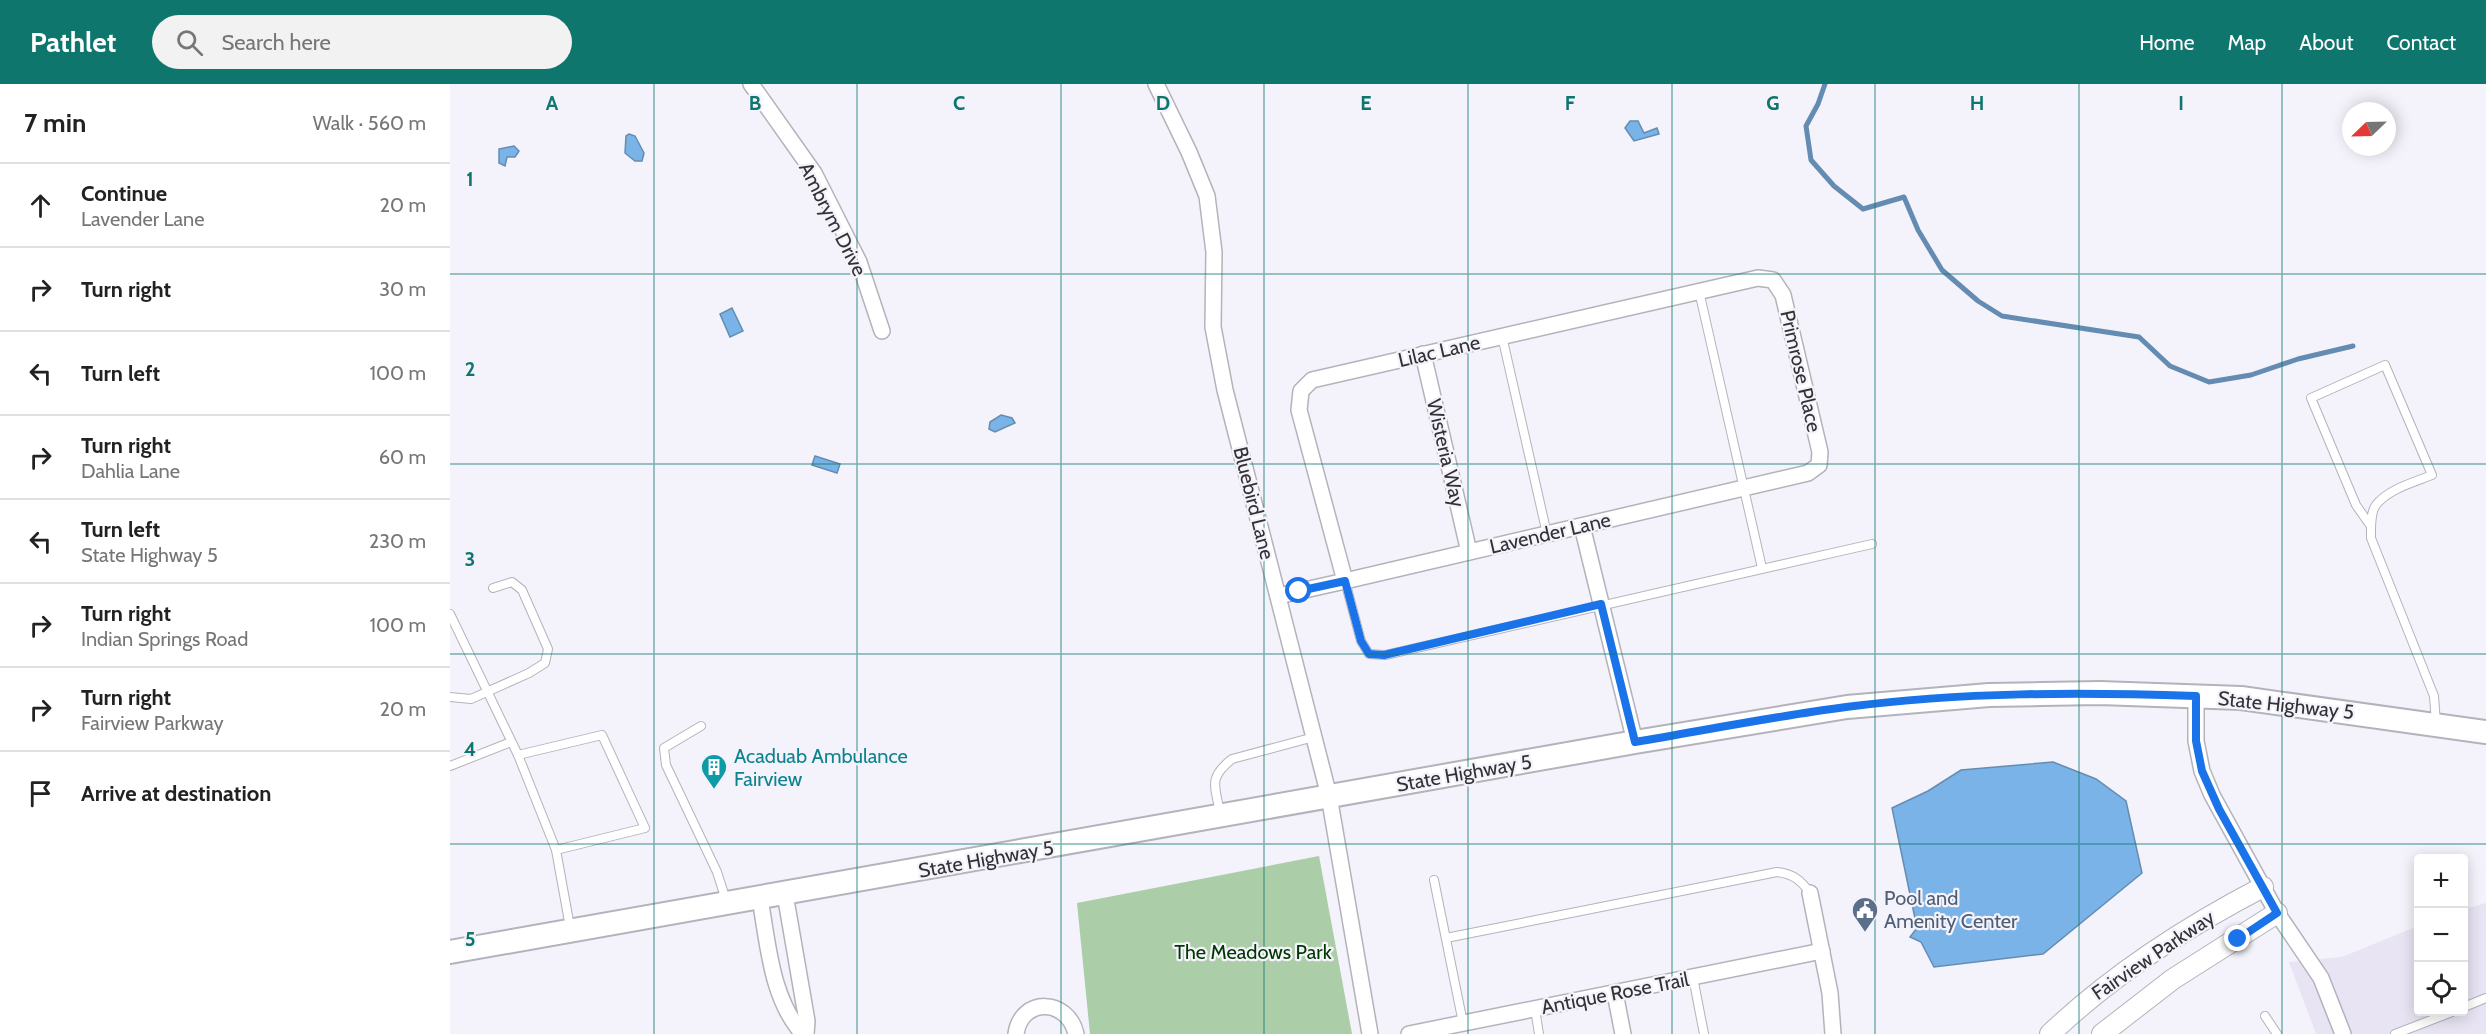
<!DOCTYPE html>
<html lang="en">
<head>
<meta charset="utf-8">
<style>
	body { margin:0; font-family:Cabin,sans-serif; background:#f2f2f2; color:#222 }
	.controls { position:absolute; right:18px; bottom:18px; display:grid; overflow:hidden; border-radius:6px; box-shadow:0 3px 15px #0003 }
	.controls button { width:54px; height:54px; display:grid; place-items:center; padding:0; border:0; border-bottom:2px solid #e0e0e0; background:#fff; color:#222; font:30px sans-serif }
	.compass { position:absolute; left:1892px; top:18px; width:54px; height:54px; border-radius:50%; background:#fff; box-shadow:0 3px 15px #0003; rotate:247deg }
	.stop { position:absolute; width:18px; height:18px; margin:-14px; border:4px solid #1a73e8; border-radius:50%; background:#fff }
	.stop.end { background:#1a73e8; border-color:#fff; box-shadow:0 2px 6px #0008 }
	.list { margin:0; padding:0; list-style:none }
	h2 { display:flex; justify-content:space-between; align-items:center; height:78px; margin:0; padding:0 24px; font-size:26px }
	h2 small { font-size:20px; font-weight:400; color:#767676 }
	.list li { display:grid; grid-template-columns:39px 1fr auto; gap:18px; align-items:center; box-sizing:border-box; height:84px; padding:0 24px; border-top:2px solid #e0e0e0 }
	.list b { display:block; font-size:22px; white-space:nowrap }
	.list p { margin:0; font-size:20px; white-space:nowrap; color:#767676 }
	.list em { font-size:20px; font-style:normal; color:#767676 }
	.icon { flex:none; width:33px; height:33px; fill:none; stroke:currentColor; stroke-width:2; stroke-linecap:round; stroke-linejoin:round }
	.map { position:relative; flex:none; width:2036px; height:950px; overflow:hidden }
	header { display:flex; align-items:center; gap:36px; box-sizing:border-box; height:84px; padding:0 30px; background:#0f766e; color:#fff }
	header strong { font-size:28px }
	nav { display:flex; gap:33px; margin-inline-start:auto; font-size:21px }
	.search { width:420px; height:54px; background:#f2f2f2; display:flex; align-items:center; gap:15px; box-sizing:border-box; padding:0 21px; border-radius:33px; color:#767676; font-size:22px }
	main { display:flex }
	aside { flex:1; background:#fff }
	.map>svg:first-child { display:block }
	.built { fill:#e8e4f3 }
	.green { fill:#abcea8 }
	.water { fill:#7ab3e8; stroke:#648cb2; stroke-width:1.5 }
	.lines { fill:none; stroke-linecap:round; stroke-linejoin:round }
	.stream { stroke:#648cb2; stroke-width:5 }
	.service-casing { stroke:#b4b2ba; stroke-width:10 }
	.minor-casing { stroke:#b4b2ba; stroke-width:18 }
	.tertiary-casing { stroke:#b4b2ba; stroke-width:22 }
	.secondary-casing { stroke:#b4b2ba; stroke-width:26 }
	.service { stroke:#fff; stroke-width:8 }
	.minor { stroke:#fff; stroke-width:15 }
	.tertiary { stroke:#fff; stroke-width:20 }
	.secondary { stroke:#fff; stroke-width:22 }
	.route { stroke:#1a73e8; stroke-width:8 }
	.grid { fill:none; stroke:#0f766e; stroke-width:1.5; stroke-opacity:0.55 }
	.labels { text-anchor:middle; stroke-width:4.5; stroke-linejoin:round; paint-order:stroke }
	.street-label { font-size:20px; fill:#323134; stroke:#f4f2fa }
	.culture-label { font-size:20px; fill:#0d838f; stroke:#f4f2fa; text-anchor:start }
	.service-label { font-size:20px; fill:#4e5e75; stroke:#f4f2fa; text-anchor:start }
	.park-label { font-size:20px; fill:#003700; stroke:#f4f2fa }
	.grid-label { font-size:20px; text-anchor:middle; font-weight:bold; fill:#0f766e; stroke:#f4f2fa; stroke-width:4.5; stroke-linejoin:round; paint-order:stroke }
</style>
</head>
<body>
<header>
<strong>Pathlet</strong>
<div class="search"><svg class="icon" aria-label="search" viewBox="0 0 24 24"><circle cx="10" cy="10" r="6"/><path d="M15 15l6 6"/></svg>Search here</div>
<nav><a>Home</a><a>Map</a><a>About</a><a>Contact</a></nav>
</header>
<main>
<aside>
<h2>7 min<small>Walk · 560 m</small></h2>
<ul class="list">
<li><svg class="icon" aria-label="ahead" viewBox="0 0 24 24"><path d="M12 20V5M6 11l6-6 6 6"/></svg><div><b>Continue</b><p>Lavender Lane</p></div><em>20 m</em></li>
<li><svg class="icon" aria-label="right" viewBox="0 0 24 24"><path d="M7 20v-9h11M14 6l5 5-5 5"/></svg><div><b>Turn right</b></div><em>30 m</em></li>
<li><svg class="icon" aria-label="left" viewBox="0 0 24 24"><path d="M17 20v-9H6M10 6l-5 5 5 5"/></svg><div><b>Turn left</b></div><em>100 m</em></li>
<li><svg class="icon" aria-label="right" viewBox="0 0 24 24"><path d="M7 20v-9h11M14 6l5 5-5 5"/></svg><div><b>Turn right</b><p>Dahlia Lane</p></div><em>60 m</em></li>
<li><svg class="icon" aria-label="left" viewBox="0 0 24 24"><path d="M17 20v-9H6M10 6l-5 5 5 5"/></svg><div><b>Turn left</b><p>State Highway 5</p></div><em>230 m</em></li>
<li><svg class="icon" aria-label="right" viewBox="0 0 24 24"><path d="M7 20v-9h11M14 6l5 5-5 5"/></svg><div><b>Turn right</b><p>Indian Springs Road</p></div><em>100 m</em></li>
<li><svg class="icon" aria-label="right" viewBox="0 0 24 24"><path d="M7 20v-9h11M14 6l5 5-5 5"/></svg><div><b>Turn right</b><p>Fairview Parkway</p></div><em>20 m</em></li>
<li><svg class="icon" aria-label="arrive" viewBox="0 0 24 24"><path d="M6 21V4h12l-3 4 3 4H6"/></svg><div><b>Arrive at destination</b></div></li>
</ul>
</aside>
<div class="map">
<svg width="2036" height="950" viewBox="0 0 2036 950">
	<rect width="100%" height="100%" fill="#f4f2fa"/>
	<path class="built" d="M2036 819V950H1866L1839 878 1892 873 1968 842V928H2014V825Z"/>
	<path class="green" d="M869 772 902 950H640L627 819Z"/>
	<g class="water">
		<path d="M1180 37H1188L1194 49 1207 44 1209 50 1184 57 1175 44Z"/>
		<path d="M179 50 185 52 194 69 192 77H185L175 69 176 52Z"/>
		<path d="M64 62 69 67 65 73H57L55 82 49 79V65Z"/>
		<path d="M282 224 293 247 280 253 270 230Z"/>
		<path d="M551 331 562 334 565 339 545 348 539 345 540 338Z"/>
		<path d="M365 372 390 380 387 389 362 381Z"/>
		<path d="M1603 678 1646 695 1676 717 1692 789 1593 870 1484 883 1471 858 1460 853 1467 844 1442 724 1478 707 1511 686Z"/>
	</g>
	<g class="lines">
		<path class="stream" d="M1375 0 1368 20 1356 42 1361 76 1384 102 1413 125 1454 113 1468 146 1492 186 1528 217 1552 232 1689 253 1720 282 1759 298 1801 291 1848 275 1903 262"/>
		<g class="service-casing">
			<g id="service">
				<path d="M1249 207 1312 484"/>
				<path d="M1052 252 1097 450"/>
				<path d="M1920 441 1906 421 1861 314 1935 281 1982 391C1965 398 1938 405 1926 421 1920 429 1921 444 1921 454L1984 612 1986 639"/>
				<path d="M895 497 911 557 919 570 935 571 1422 460"/>
				<path d="M0 530 68 671 106 766 120 843"/>
				<path d="M0 613 21 615 79 589 95 579 98 565 72 506 62 498 43 504"/>
				<path d="M251 642 214 664 216 681 267 788 276 816"/>
				<path d="M68 671 152 651 195 744 106 766"/>
				<path d="M0 682 61 658"/>
				<path d="M770 729C765 701 758 694 782 675L864 653"/>
				<path d="M984 796 1013 939"/>
				<path d="M996 854 1327 788C1343 790 1351 796 1360 809"/>
				<path d="M1243 893 1254 950"/>
				<path d="M2014 923 2036 914"/>
				<path d="M1085 925 1089 950"/>
				<path d="M1815 932 1827 950"/>
				<path d="M1945 950 2002 928"/>
			</g>
		</g>
		<g class="minor-casing">
			<g id="minor">
				<path d="M301 0 364 89 409 178 432 247"/>
				<path d="M706 0 739 68 757 112 764 168 763 243 775 306 879 712 920 950"/>
				<path d="M973 270 1019 468"/>
				<path d="M1132 442 1185 658"/>
				<path d="M828 512 895 497 1358 389 1369 381 1370 368 1333 211 1323 196 1308 194 862 296 851 307 849 326 895 497"/>
				<path d="M1746 612V657L1752 687 1762 711 1827 829 1871 894 1893 950"/>
				<path d="M1360 809 1380 909 1383 950"/>
				<path d="M335 810 357 937 356 950"/>
				<path d="M310 815C318 859 321 915 353 950"/>
				<path d="M1165 909 1173 950"/>
				<path d="M566 950C571 913 618 914 626 950"/>
				<path d="M959 950 1372 867"/>
			</g>
		</g>
		<g class="tertiary-casing">
			<g id="tertiary">
				<path d="M1600 950C1663 890 1736 843 1813 803"/>
				<path d="M1652 950 1723 895 1827 829"/>
			</g>
		</g>
		<g class="secondary-casing">
			<path id="secondary" d="M0 868 1185 658 1397 623 1539 611 1591 610 1650 609 1791 614 2036 648"/>
		</g>
		<use href="#service" class="service"/>
		<use href="#minor" class="minor"/>
		<use href="#tertiary" class="tertiary"/>
		<use href="#secondary" class="secondary"/>
	</g>
	<g class="lines">
		<path class="route" d="M849 507 895 497 911 557 919 570 934 571 1151 520 1185 658C1256 646 1326 632 1396 623 1512 608 1629 608 1746 612V657L1752 687 1769 725 1827 829 1788 855"/>
	</g>
	<path class="grid" d="M204 0V950M407 0V950M611 0V950M814 0V950M1018 0V950M1222 0V950M1425 0V950M1629 0V950M1832 0V950M0 190H2036M0 380H2036M0 570H2036M0 760H2036"/>
	<defs>
		<g id="building-pin" transform="scale(1.35)"><path d="M0 17L-7.5 6A9.5 9.5 0 1 1 7.5 6Z" fill="#0f9aa8" stroke="#f4f2fa"/><path d="M-4-6H4V6H1V3H-1V6H-4ZM-2.5-4.3h1.7v1.8h-1.7ZM.8-4.3h1.7v1.8H.8ZM-2.5-1h1.7V.8h-1.7ZM.8-1h1.7V.8H.8Z" fill="#fff"/></g>
		<g id="civic-pin" transform="scale(1.35)"><path d="M0 17L-7.5 6A9.5 9.5 0 1 1 7.5 6Z" fill="#5c6f8a" stroke="#f4f2fa"/><path d="M-.6-6.5H3V-4.5H.6V-3L4-1V1h2V6H-6V1h2V-1L-.6-3ZM-1.2 2.5V6h2.4V2.5Z" fill="#fff"/></g>
	</defs>
	<g fill-rule="evenodd">
		<use href="#building-pin" x="264" y="683"/>
		<use href="#civic-pin" x="1415" y="826"/>
	</g>
	<g class="labels">
		<g class="street-label">
			<text transform="translate(383 135) rotate(63)" y="7">Ambrym Drive</text>
			<text transform="translate(989 267) rotate(-13)" y="7">Lilac Lane</text>
			<text transform="translate(1351 287) rotate(77)" y="7">Primrose Place</text>
			<text transform="translate(996 369) rotate(77)" y="7">Wisteria Way</text>
			<text transform="translate(804 419) rotate(76)" y="7">Bluebird Lane</text>
			<text transform="translate(1100 449) rotate(-13)" y="7">Lavender Lane</text>
			<text transform="translate(1836 621) rotate(6)" y="7">State Highway 5</text>
			<text transform="translate(1014 689) rotate(-10)" y="7">State Highway 5</text>
			<text transform="translate(536 775) rotate(-10)" y="7">State Highway 5</text>
			<text transform="translate(1703 871) rotate(-34)" y="7">Fairview Parkway</text>
			<text transform="translate(1165 909) rotate(-11)" y="7">Antique Rose Trail</text>
		</g>
		<g class="culture-label">
			<text x="284" y="679">Acaduab Ambulance<tspan x="284" dy="23">Fairview</tspan></text>
		</g>
		<g class="service-label">
			<text x="1434" y="821">Pool and<tspan x="1434" dy="23">Amenity Center</tspan></text>
		</g>
		<g class="park-label">
			<text x="803" y="875">The Meadows Park</text>
		</g>
	</g>
	<g class="grid-label">
		<text x="102" y="26">A</text>
		<text x="305" y="26">B</text>
		<text x="509" y="26">C</text>
		<text x="713" y="26">D</text>
		<text x="916" y="26">E</text>
		<text x="1120" y="26">F</text>
		<text x="1323" y="26">G</text>
		<text x="1527" y="26">H</text>
		<text x="1731" y="26">I</text>
		<text x="20" y="102">1</text>
		<text x="20" y="292">2</text>
		<text x="20" y="482">3</text>
		<text x="20" y="672">4</text>
		<text x="20" y="862">5</text>
	</g>
</svg>
<div class="controls">
<button>+</button>
<button>−</button>
<button><svg class="icon" aria-label="locate" viewBox="0 0 24 24"><circle cx="12" cy="12" r="6"/><path d="M12 2v4M12 18v4M2 12h4M18 12h4"/></svg></button>
</div>
<svg class="compass" viewBox="-18 -18 36 36"><path d="M0-13l5 13h-10z" fill="#e53935"/><path d="M0 13l5-13h-10z" fill="#767676"/></svg>
<div class="stop" style="left:849px;top:507px"></div>
<div class="stop end" style="left:1788px;top:855px"></div>
</div>
</main>
</body>
</html>
